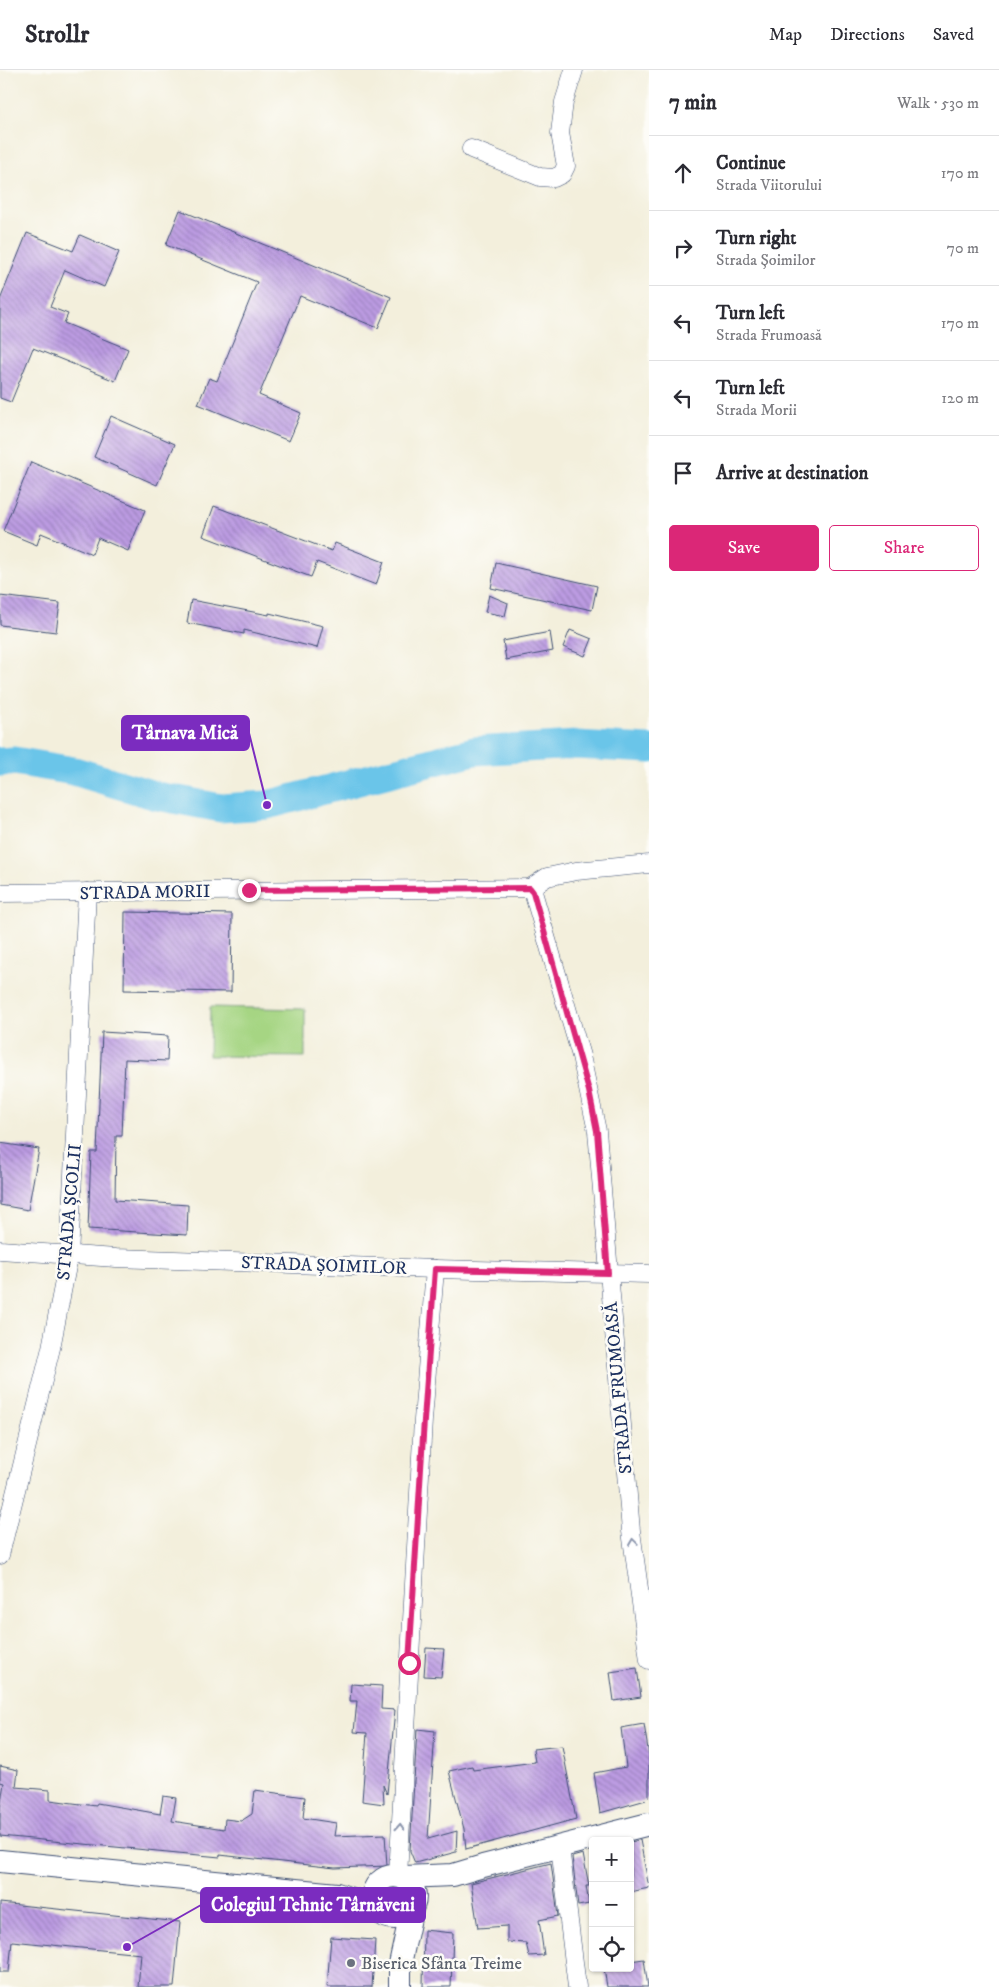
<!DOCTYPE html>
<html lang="en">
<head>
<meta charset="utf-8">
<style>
	body { margin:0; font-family:"IM FELL DW Pica",serif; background:#f2f2f3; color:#2b2b33 }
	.controls { position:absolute; right:15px; bottom:15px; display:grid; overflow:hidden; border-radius:5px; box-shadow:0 1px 4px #0004 }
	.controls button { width:45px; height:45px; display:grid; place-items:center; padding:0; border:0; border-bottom:1px solid #e1e1e2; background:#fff; color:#2b2b33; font:25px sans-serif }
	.stop { position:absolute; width:15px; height:15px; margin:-11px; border:4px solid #db2777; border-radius:50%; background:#fff }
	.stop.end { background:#db2777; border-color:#fff; box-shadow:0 1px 5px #0008 }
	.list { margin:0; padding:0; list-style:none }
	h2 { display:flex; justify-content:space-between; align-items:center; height:65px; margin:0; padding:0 20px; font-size:21px }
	h2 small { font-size:16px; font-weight:400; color:#7c7c81 }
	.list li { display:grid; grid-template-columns:32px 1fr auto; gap:15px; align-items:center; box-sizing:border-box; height:75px; padding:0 20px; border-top:1px solid #e1e1e2 }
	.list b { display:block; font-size:19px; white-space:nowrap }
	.list p { margin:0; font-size:16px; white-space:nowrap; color:#7c7c81 }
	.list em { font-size:16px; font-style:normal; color:#7c7c81 }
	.actions { display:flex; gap:10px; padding:15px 20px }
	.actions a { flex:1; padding:11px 0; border:1px solid #db2777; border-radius:5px; text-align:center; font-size:18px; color:#db2777 }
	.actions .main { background:#db2777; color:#fff }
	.icon { flex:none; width:28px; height:28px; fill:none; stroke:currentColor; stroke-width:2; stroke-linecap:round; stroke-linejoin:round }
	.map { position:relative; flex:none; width:649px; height:1917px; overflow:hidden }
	header { display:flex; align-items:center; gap:30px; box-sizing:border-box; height:70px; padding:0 25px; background:#fff; border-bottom:1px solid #e1e1e2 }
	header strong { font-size:24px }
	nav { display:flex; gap:28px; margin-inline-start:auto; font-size:18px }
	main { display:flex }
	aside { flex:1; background:#fff }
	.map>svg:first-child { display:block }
	.grass { fill:url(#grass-tufts); stroke:#608270 }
	.pitch { fill:#a6d583; stroke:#608270 }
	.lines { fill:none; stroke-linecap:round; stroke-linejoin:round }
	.river { stroke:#6bc5e9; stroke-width:29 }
	.building { fill:url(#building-back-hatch) }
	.minor-casing { stroke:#3b4c71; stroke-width:19 }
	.major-casing { stroke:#3b4c71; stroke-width:24 }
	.minor { stroke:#fff; stroke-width:18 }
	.major { stroke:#fff; stroke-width:22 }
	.oneway { stroke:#8d97ae }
	.route { stroke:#db2777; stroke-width:6 }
	.worship-dot { fill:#6b7280; stroke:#fdfcf7; stroke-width:2 }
	.labels { text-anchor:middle; stroke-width:5; stroke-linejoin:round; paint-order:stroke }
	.street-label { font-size:18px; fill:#1b2f5e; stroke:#fdfcf7 }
	.worship-label { font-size:18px; fill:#5b616d; stroke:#fdfcf7; text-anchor:start }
	.leader { fill:none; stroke:#7b2cbf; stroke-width:2 }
	.callout-dot { fill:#7b2cbf; stroke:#fdfcf7; stroke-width:2 }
	.callout { fill:#7b2cbf; stroke:#7b2cbf; stroke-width:2 }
	.callout-label { font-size:19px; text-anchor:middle; font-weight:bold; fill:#fff }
</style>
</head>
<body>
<header>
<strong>Strollr</strong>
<nav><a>Map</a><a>Directions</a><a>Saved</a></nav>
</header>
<main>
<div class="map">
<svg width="649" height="1917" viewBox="0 0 649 1917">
	<defs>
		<pattern id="grass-tufts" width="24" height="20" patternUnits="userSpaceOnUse" patternTransform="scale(1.25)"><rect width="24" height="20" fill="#a6d583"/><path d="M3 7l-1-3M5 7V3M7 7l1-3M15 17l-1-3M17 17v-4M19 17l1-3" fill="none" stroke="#8eb774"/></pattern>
		<pattern id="building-back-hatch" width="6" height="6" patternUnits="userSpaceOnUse" patternTransform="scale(1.25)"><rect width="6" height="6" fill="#bc9be2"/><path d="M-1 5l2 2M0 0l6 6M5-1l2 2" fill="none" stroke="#987fba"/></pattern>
	</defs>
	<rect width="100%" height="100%" fill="#fdfcf7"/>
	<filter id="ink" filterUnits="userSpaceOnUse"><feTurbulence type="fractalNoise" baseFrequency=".02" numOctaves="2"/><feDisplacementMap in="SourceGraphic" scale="10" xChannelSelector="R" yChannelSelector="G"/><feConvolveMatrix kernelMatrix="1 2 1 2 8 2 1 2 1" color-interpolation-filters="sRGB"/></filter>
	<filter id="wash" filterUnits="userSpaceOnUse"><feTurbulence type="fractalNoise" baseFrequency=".0096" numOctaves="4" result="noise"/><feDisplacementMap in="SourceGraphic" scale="20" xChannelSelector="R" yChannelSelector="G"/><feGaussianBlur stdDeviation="1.12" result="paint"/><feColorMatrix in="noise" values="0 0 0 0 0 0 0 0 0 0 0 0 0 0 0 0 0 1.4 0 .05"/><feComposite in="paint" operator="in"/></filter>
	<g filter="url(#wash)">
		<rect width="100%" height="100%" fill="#f3efdc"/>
		<circle class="grass" cx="395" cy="1827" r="10"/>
		<path class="pitch" d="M210 937 305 939V987L209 986Z"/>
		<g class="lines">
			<path class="river" d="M0 692 14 691 74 701 157 726 221 738 267 735 474 681 577 675 649 679"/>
		</g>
		<g id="blocks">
			<g class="building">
				<path d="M180 140 391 227 378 258 300 226 259 325 301 343 289 371 198 334 209 308 217 311 257 212 166 175Z"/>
				<path d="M27 163 73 181 80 165 119 182 104 217 65 200 50 237 68 244 64 253 128 279 115 311 33 278 11 332 0 328V230Z"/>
				<path d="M111 346 175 374 157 415 94 387Z"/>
				<path d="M31 392 145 440 128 481 98 468 92 484 41 463 37 475 3 461Z"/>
				<path d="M214 436 332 481 335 473 384 492 376 515 317 492 311 507 203 466Z"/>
				<path d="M496 493 597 516 592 540 491 518Z"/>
				<path d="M489 525 508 533 505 546 485 542Z"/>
				<path d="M0 526 60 533 56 562 0 555Z"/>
				<path d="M191 530 269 545V543L323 556 317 578 244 560V564L187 553Z"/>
				<path d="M570 560 592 569 585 586 563 577Z"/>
				<path d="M550 562 553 581 506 590 503 571Z"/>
				<path d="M125 842 232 844 231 922 124 920Z"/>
				<path d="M102 962 168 966 167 991 125 989 122 1066H116L115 1130 188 1135 187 1165 88 1159 91 1082H97Z"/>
				<path d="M0 1073 39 1079 28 1140 0 1135Z"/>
				<path d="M426 1578 444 1579 441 1607 424 1606Z"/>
				<path d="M637 1598 641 1627 614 1631 610 1602Z"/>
				<path d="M351 1614 382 1616 381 1639 395 1640 387 1724 383 1715 384 1734 362 1731 367 1663 354 1662 357 1631H350Z"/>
				<path d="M644 1654 649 1686V1727L646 1730 600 1743 594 1703 626 1697 621 1658Z"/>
				<path d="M417 1659 435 1661 428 1769 457 1761 456 1782 415 1793 410 1781Z"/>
				<path d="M562 1676 576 1749 466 1779 464 1759 449 1701 472 1696 473 1700 535 1692 533 1679Z"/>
				<path d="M0 1696 18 1700 16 1717 50 1720V1730L96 1736 97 1733 160 1744 163 1726 176 1728 172 1751 224 1759 225 1749 241 1751 252 1744 255 1720 305 1727 303 1748 336 1753 334 1766 385 1764 387 1796 335 1798 220 1785V1787L0 1766V1738L4 1713 0 1712Z"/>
				<path d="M640 1770 649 1818 630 1822V1772Z"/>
				<path d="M583 1784 589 1816H586L589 1834 578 1836 572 1787Z"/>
				<path d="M551 1793 558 1846 539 1850 544 1885 529 1886 526 1873 507 1872V1856L478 1858 471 1813Z"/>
				<path d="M0 1833 180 1852 174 1917H138L141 1884 12 1871 9 1902H0Z"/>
				<path d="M424 1860 453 1863 451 1917H423Z"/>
				<path d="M331 1867 375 1870 372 1917H327Z"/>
				<path d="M644 1889 648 1917H607L604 1898H630V1891Z"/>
			</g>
		</g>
	</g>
	<g filter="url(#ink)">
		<use href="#blocks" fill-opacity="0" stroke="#3b4c71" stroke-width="1"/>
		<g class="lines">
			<g class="minor-casing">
				<g id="minor">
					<path d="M471 79 540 107 554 108 562 104 566 96 560 63 564 32 574 0"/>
					<path d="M530 818 533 822 581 986 597 1061 631 1461 649 1590"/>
					<path d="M530 818 547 807 576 801 649 794"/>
					<path d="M0 823 530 818"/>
					<path d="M0 1180 116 1188 435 1199 649 1204"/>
					<path d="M0 1485 51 1278 69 1186 87 822"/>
					<path d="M560 1777 577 1917"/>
					<path d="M398 1806 423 1350 435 1199"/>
				</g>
			</g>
			<g class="major-casing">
				<g id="major">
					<path d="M0 1791 337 1824 375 1837"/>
					<circle cx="394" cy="1827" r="21"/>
					<path d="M404 1807 453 1805 483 1796 649 1754"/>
					<path d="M400 1917V1894L412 1839"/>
				</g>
			</g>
			<use href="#minor" class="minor"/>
			<use href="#major" class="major"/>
		</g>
		<defs><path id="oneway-chevron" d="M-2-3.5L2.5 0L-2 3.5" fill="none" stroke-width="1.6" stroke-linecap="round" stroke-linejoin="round" transform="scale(1.25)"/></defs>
		<g class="oneway">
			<use href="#oneway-chevron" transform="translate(633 1472) rotate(-98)"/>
			<use href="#oneway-chevron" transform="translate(400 1757) rotate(-87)"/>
		</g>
	</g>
	<g class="lines" filter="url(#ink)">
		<path class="route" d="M249 820 530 818 533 822 589 1021 597 1061 608 1203 435 1199 424 1350 409 1593"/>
	</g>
	<circle class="worship-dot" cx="351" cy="1893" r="5"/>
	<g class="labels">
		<g class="street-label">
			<text transform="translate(145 822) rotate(-1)" y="6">STRADA MORII</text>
			<text transform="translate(69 1142) rotate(-85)" y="6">STRADA ȘCOLII</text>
			<text transform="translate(324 1195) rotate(2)" y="6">STRADA ȘOIMILOR</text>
			<text transform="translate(618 1318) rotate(-95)" y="6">STRADA FRUMOASĂ</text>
		</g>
		<g class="worship-label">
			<text x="361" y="1899">Biserica Sfânta Treime</text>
		</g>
	</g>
	<path class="leader" d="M267 735L249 663M127 1877L201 1835"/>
	<g class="callout-dot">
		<circle cx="267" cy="735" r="5"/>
		<circle cx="127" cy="1877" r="5"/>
	</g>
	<g class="callout">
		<rect x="122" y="646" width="127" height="34" rx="5"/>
		<rect x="201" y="1818" width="224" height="34" rx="5"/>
	</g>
	<g class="callout-label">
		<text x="185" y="669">Târnava Mică</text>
		<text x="313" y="1841">Colegiul Tehnic Târnăveni</text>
	</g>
</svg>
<div class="controls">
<button>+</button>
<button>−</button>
<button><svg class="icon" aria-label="locate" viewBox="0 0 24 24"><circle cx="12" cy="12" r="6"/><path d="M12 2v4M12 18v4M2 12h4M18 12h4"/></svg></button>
</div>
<div class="stop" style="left:409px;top:1593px"></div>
<div class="stop end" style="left:249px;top:820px"></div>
</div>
<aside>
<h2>7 min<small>Walk · 530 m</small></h2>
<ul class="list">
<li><svg class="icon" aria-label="ahead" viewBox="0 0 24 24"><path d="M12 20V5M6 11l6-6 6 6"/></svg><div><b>Continue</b><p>Strada Viitorului</p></div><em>170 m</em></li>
<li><svg class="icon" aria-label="right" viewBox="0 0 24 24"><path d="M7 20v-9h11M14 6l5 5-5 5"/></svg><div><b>Turn right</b><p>Strada Șoimilor</p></div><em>70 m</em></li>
<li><svg class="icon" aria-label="left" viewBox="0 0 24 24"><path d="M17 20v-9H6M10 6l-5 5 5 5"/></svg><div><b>Turn left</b><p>Strada Frumoasă</p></div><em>170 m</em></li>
<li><svg class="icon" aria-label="left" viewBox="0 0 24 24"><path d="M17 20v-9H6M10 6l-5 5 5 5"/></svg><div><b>Turn left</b><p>Strada Morii</p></div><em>120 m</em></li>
<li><svg class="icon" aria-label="arrive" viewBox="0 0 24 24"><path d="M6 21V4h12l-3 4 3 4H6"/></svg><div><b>Arrive at destination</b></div></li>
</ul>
<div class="actions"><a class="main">Save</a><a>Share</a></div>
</aside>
</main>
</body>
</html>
